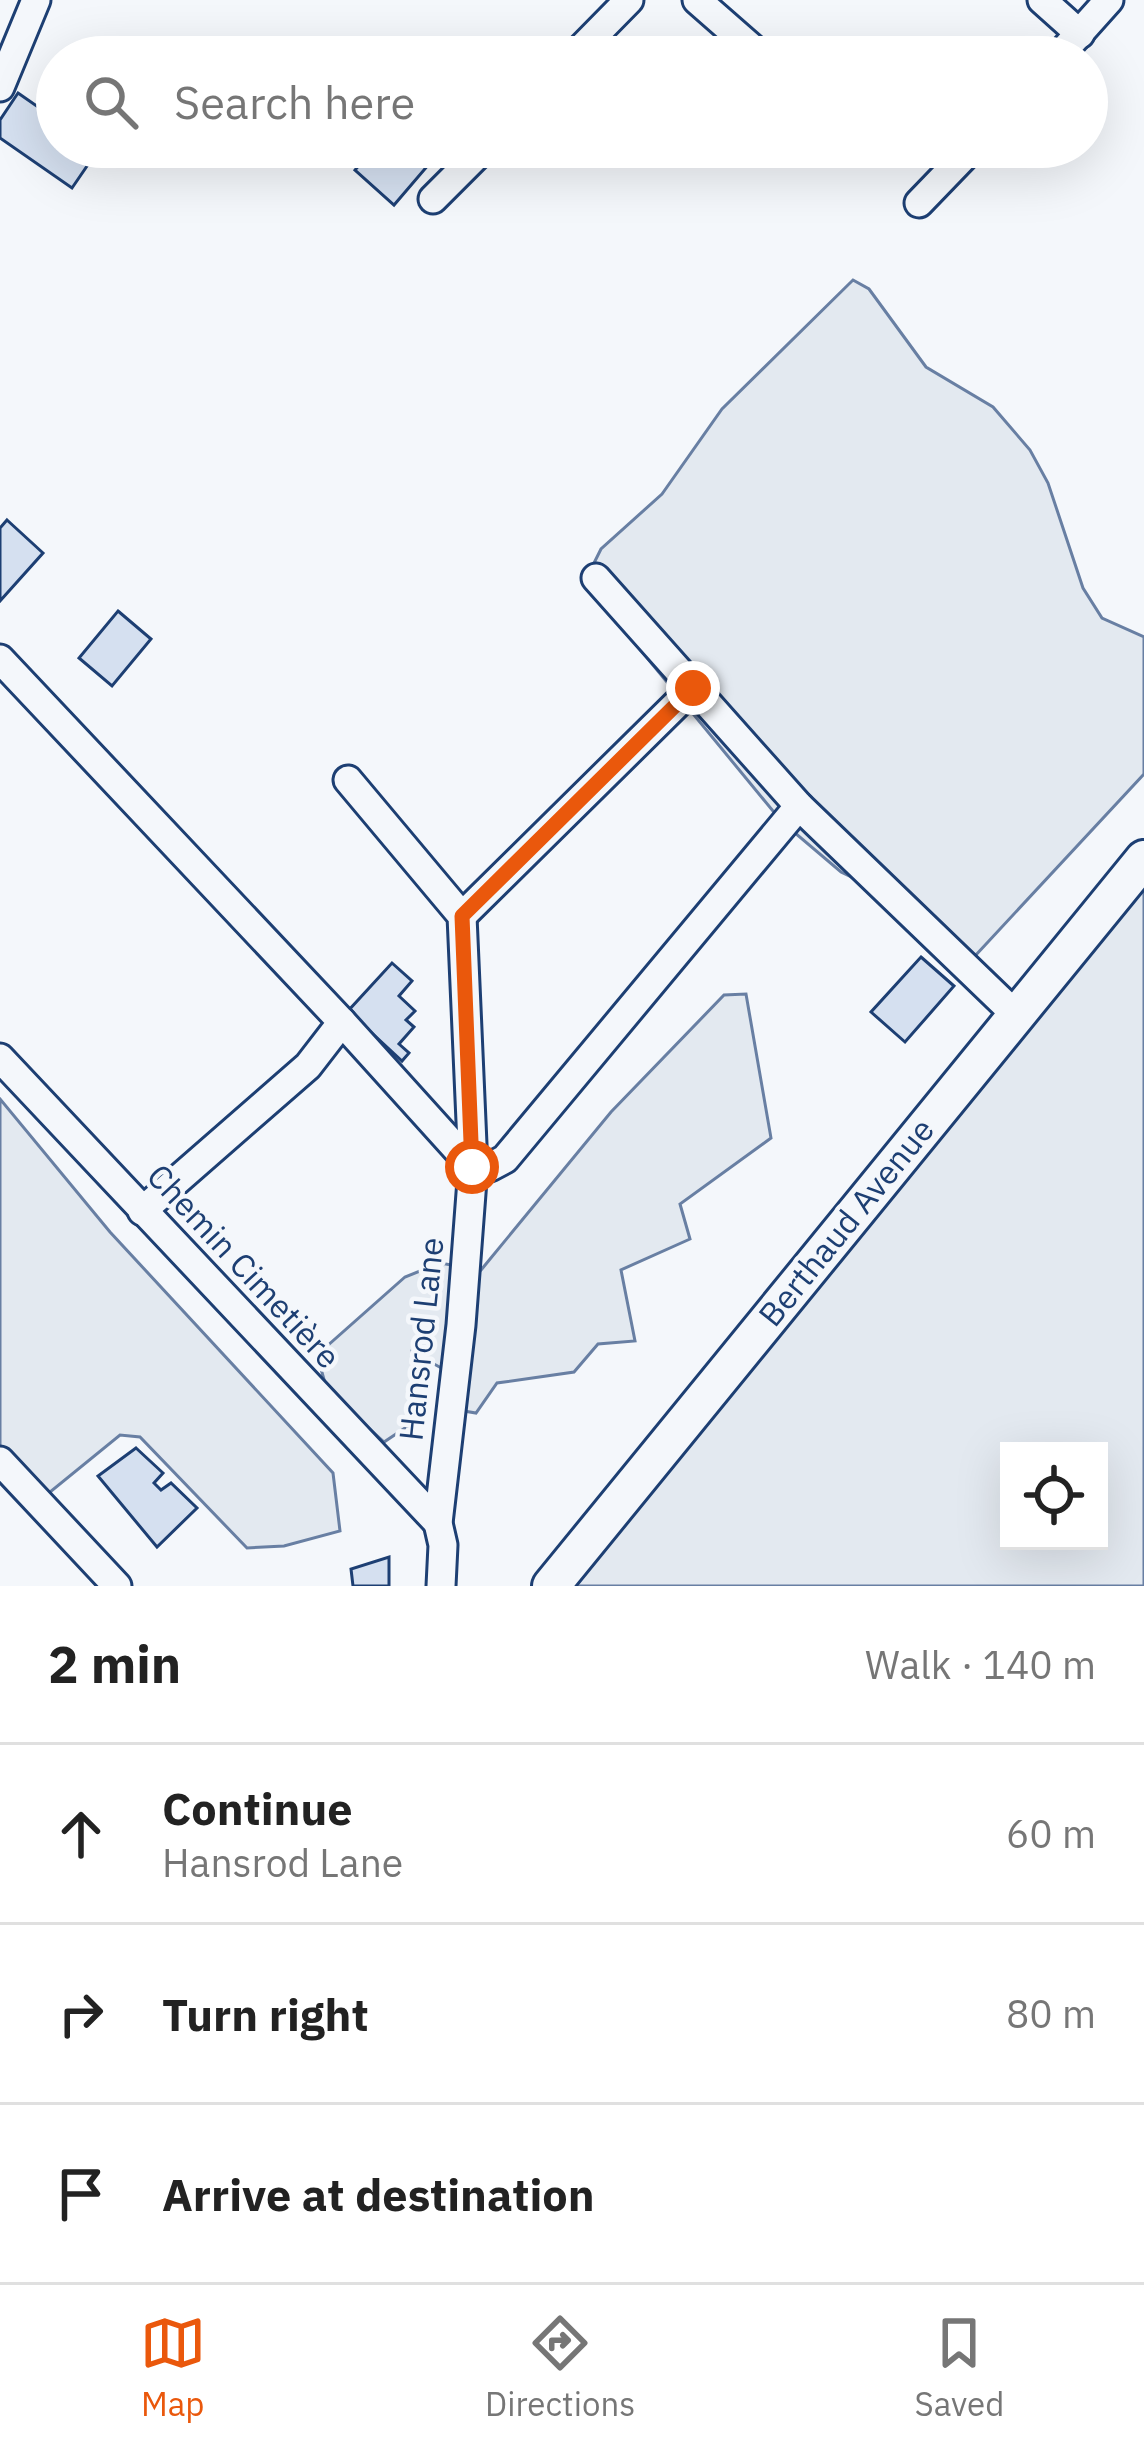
<!DOCTYPE html>
<html lang="en">
<head>
<meta charset="utf-8">
<style>
	body { margin:0; font-family:"IBM Plex Sans",sans-serif; background:#f2f2f2; color:#222 }
	.controls { position:absolute; right:36px; bottom:36px; display:grid; overflow:hidden; border-radius:0px; box-shadow:0 12px 48px #0002 }
	.controls button { width:108px; height:108px; display:grid; place-items:center; padding:0; border:0; border-bottom:3px solid #e0e0e0; background:#fff; color:#222; font:60px sans-serif }
	.stop { position:absolute; width:36px; height:36px; margin:-27px; border:9px solid #ea580c; border-radius:50%; background:#fff }
	.stop.end { background:#ea580c; border-color:#fff; box-shadow:0 3px 12px #0008 }
	.list { margin:0; padding:0; list-style:none }
	h2 { display:flex; justify-content:space-between; align-items:center; height:156px; margin:0; padding:0 48px; font-size:51px }
	h2 small { font-size:39px; font-weight:400; color:#767676 }
	.list li { display:grid; grid-template-columns:78px 1fr auto; gap:36px; align-items:center; box-sizing:border-box; height:180px; padding:0 48px; border-top:3px solid #e0e0e0 }
	.list b { display:block; font-size:45px; white-space:nowrap }
	.list p { margin:0; font-size:39px; white-space:nowrap; color:#767676 }
	.list em { font-size:39px; font-style:normal; color:#767676 }
	.icon { flex:none; width:66px; height:66px; fill:none; stroke:currentColor; stroke-width:2; stroke-linecap:round; stroke-linejoin:round }
	.map { position:relative; flex:none; width:1144px; height:1586px; overflow:hidden }
	.search { position:absolute; background:#fff; box-shadow:0 12px 48px #0002; left:36px; right:36px; top:36px; height:132px; display:flex; align-items:center; gap:30px; box-sizing:border-box; padding:0 42px; border-radius:66px; color:#767676; font-size:45px }
	.sheet { height:696px; background:#fff }
	nav { display:flex; justify-content:space-around; align-items:center; box-sizing:border-box; height:168px; border-top:3px solid #e0e0e0; background:#fff; font-size:33px; color:#767676 }
	nav a { display:grid; justify-items:center; gap:6px }
	nav .on { color:#ea580c }
	.map>svg:first-child { display:block }
	.green { fill:#e3e9f0; stroke:#687fa3; stroke-width:3; fill-rule:evenodd }
	.building { fill:#d5e0f0; stroke:#1d3f73; stroke-width:3 }
	.lines { fill:none; stroke-linecap:round; stroke-linejoin:round }
	.street-casing { stroke:#1d3f73; stroke-width:33 }
	.secondary-casing { stroke:#1d3f73; stroke-width:42 }
	.street { stroke:#f4f7fb; stroke-width:27 }
	.secondary { stroke:#f4f7fb; stroke-width:36 }
	.route { stroke:#ea580c; stroke-width:15 }
	.labels { text-anchor:middle; stroke-width:9; stroke-linejoin:round; paint-order:stroke }
	.street-label { font-size:33px; fill:#1d3f73; stroke:#f4f7fb }
</style>
</head>
<body>
<div class="map">
<svg width="1144" height="1586" viewBox="0 0 1144 1586">
	<rect width="100%" height="100%" fill="#f4f7fb"/>
	<g class="green">
		<path d="M853 280 869 289 926 367 993 407 1030 450 1048 483 1083 588 1102 618 1144 637V774L961 971 895 898 841 872 782 822 620 625 592 567 601 549 662 494 722 409Z"/>
		<path d="M1144 862V1586H554ZM1009 1451H1099V1541H1009Z"/>
		<path d="M746 994 771 1138 680 1204 690 1239 621 1270 635 1341 598 1344 574 1372 497 1383 476 1413 440 1407 445 1370 412 1352 414 1422 384 1442 327 1390 317 1355 405 1277 440 1263 481 1270 611 1112 724 995Z"/>
		<path d="M0 1099 110 1232 333 1473 340 1531 284 1546 247 1548 140 1437 120 1435 44 1497 0 1449Z"/>
	</g>
	<g class="building">
		<path d="M18 93 51 116 57 107V147H100L72 188 0 138V120Z"/>
		<path d="M375 147H412L430 163 394 205 355 170Z"/>
		<path d="M7 520 43 553 0 601V528Z"/>
		<path d="M118 611 151 639 112 686 79 658Z"/>
		<path d="M921 957 954 986 905 1042 871 1012Z"/>
		<path d="M392 963 412 981 399 996 415 1011 406 1020 414 1027 399 1044 409 1053 402 1061 348 1011Z"/>
		<path d="M136 1448 163 1473 154 1483 161 1490 171 1483 197 1508 157 1547 98 1476Z"/>
		<path d="M389 1557V1586H353L351 1569Z"/>
	</g>
	<g class="lines">
		<g class="street-casing">
			<g id="street">
				<path d="M697 0 762 57"/>
				<path d="M1042 0 1080 34"/>
				<path d="M573 57 629 0"/>
				<path d="M1058 57 1109 0"/>
				<path d="M0 87 36 0"/>
				<path d="M433 199 485 147"/>
				<path d="M919 203 973 147"/>
				<path d="M596 578 799 806 1015 1014"/>
				<path d="M0 659 342 1022 308 1066 142 1211"/>
				<path d="M348 780 462 916 473 1167 461 1325 438 1523 443 1545 441 1586"/>
				<path d="M462 916 693 688"/>
				<path d="M342 1022 473 1167H490L505 1159 799 806"/>
				<path d="M0 1058 438 1523"/>
				<path d="M0 1461 117 1586"/>
			</g>
		</g>
		<g class="secondary-casing">
			<path id="secondary" d="M551 1586 1144 859"/>
		</g>
		<use href="#street" class="street"/>
		<use href="#secondary" class="secondary"/>
	</g>
	<g class="lines">
		<path class="route" d="M472 1167 462 916 693 688"/>
	</g>
	<g class="labels">
		<g class="street-label">
			<text transform="translate(846 1222) rotate(-51)" y="12">Berthaud Avenue</text>
			<text transform="translate(244 1266) rotate(47)" y="12">Chemin Cimetière</text>
			<text transform="translate(421 1339) rotate(-84)" y="12">Hansrod Lane</text>
		</g>
	</g>
</svg>
<div class="controls">
<button><svg class="icon" aria-label="locate" viewBox="0 0 24 24"><circle cx="12" cy="12" r="6"/><path d="M12 2v4M12 18v4M2 12h4M18 12h4"/></svg></button>
</div>
<div class="stop" style="left:472px;top:1167px"></div>
<div class="stop end" style="left:693px;top:688px"></div>
<div class="search"><svg class="icon" aria-label="search" viewBox="0 0 24 24"><circle cx="10" cy="10" r="6"/><path d="M15 15l6 6"/></svg>Search here</div>
</div>
<section class="sheet">
<h2>2 min<small>Walk · 140 m</small></h2>
<ul class="list">
<li><svg class="icon" aria-label="ahead" viewBox="0 0 24 24"><path d="M12 20V5M6 11l6-6 6 6"/></svg><div><b>Continue</b><p>Hansrod Lane</p></div><em>60 m</em></li>
<li><svg class="icon" aria-label="right" viewBox="0 0 24 24"><path d="M7 20v-9h11M14 6l5 5-5 5"/></svg><div><b>Turn right</b></div><em>80 m</em></li>
<li><svg class="icon" aria-label="arrive" viewBox="0 0 24 24"><path d="M6 21V4h12l-3 4 3 4H6"/></svg><div><b>Arrive at destination</b></div></li>
</ul>
</section>
<nav>
<a class="on"><svg class="icon" aria-label="map" viewBox="0 0 24 24"><path d="M3 6l6-2 6 2 6-2v14l-6 2-6-2-6 2zM9 4v14M15 6v14"/></svg>Map</a>
<a><svg class="icon" aria-label="directions" viewBox="0 0 24 24"><path d="M12 3l9 9-9 9-9-9zM9 14v-3h6M13 9l2 2-2 2"/></svg>Directions</a>
<a><svg class="icon" aria-label="saved" viewBox="0 0 24 24"><path d="M7 4h10v16l-5-4-5 4z"/></svg>Saved</a>
</nav>
</body>
</html>
